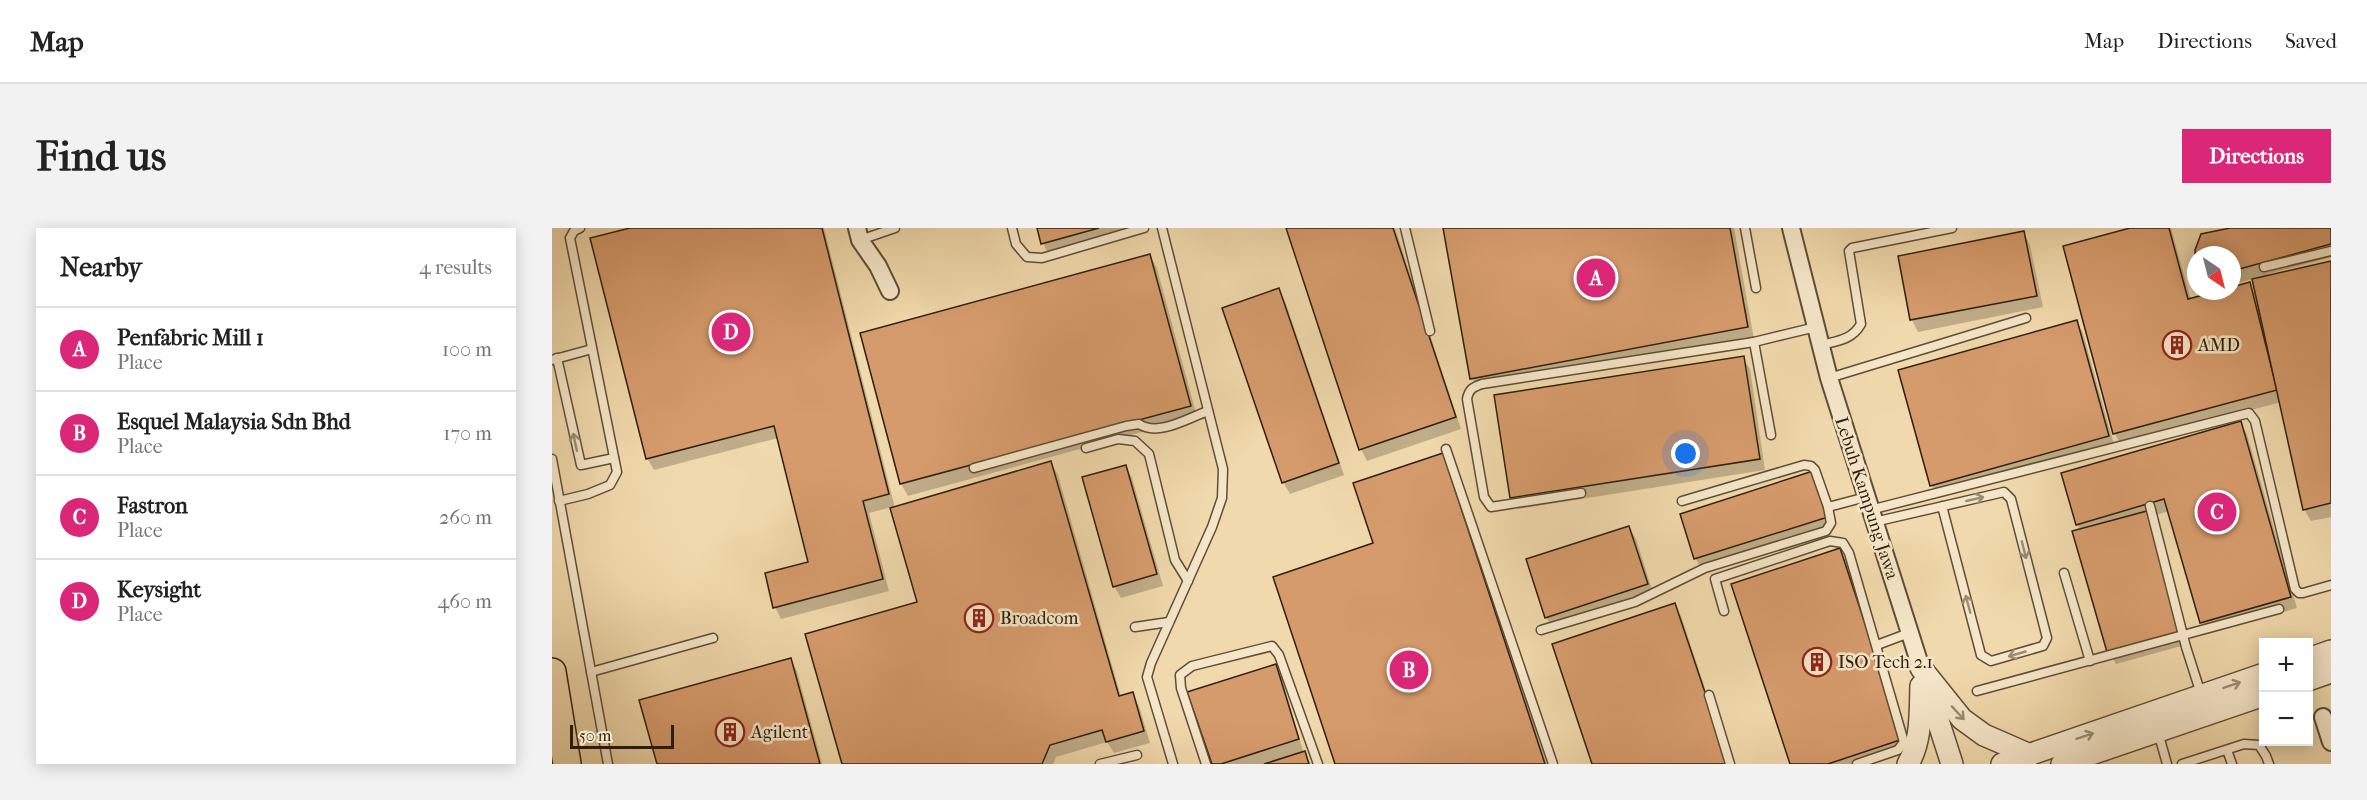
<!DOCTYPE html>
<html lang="en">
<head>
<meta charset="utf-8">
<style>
	body { margin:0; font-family:"IM FELL French Canon",serif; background:#f2f2f2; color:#222 }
	.controls { position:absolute; right:18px; bottom:18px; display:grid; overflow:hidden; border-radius:0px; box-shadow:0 3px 15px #0003 }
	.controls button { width:54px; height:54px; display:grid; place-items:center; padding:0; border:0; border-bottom:2px solid #e0e0e0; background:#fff; color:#222; font:30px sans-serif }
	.compass { position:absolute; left:1635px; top:18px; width:54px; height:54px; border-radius:50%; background:#fff; box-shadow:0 3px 15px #0003; rotate:145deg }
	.scale { position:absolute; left:18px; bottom:15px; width:104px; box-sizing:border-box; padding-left:6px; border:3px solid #2e1f0d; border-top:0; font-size:16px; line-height:21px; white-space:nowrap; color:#2e1f0d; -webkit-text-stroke:4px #f5e6c9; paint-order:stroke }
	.you { position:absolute; left:1134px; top:226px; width:21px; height:21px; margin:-15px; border:4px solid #fff; border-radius:50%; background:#1a73e8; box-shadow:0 0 0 9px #1a73e833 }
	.badge { display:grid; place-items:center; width:39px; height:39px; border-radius:50%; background:#db2777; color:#fff; font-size:20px; font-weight:700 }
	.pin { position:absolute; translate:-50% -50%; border:3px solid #fff; box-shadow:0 2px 6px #0006 }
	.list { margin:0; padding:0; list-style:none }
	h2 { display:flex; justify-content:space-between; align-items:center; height:78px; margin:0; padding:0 24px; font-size:26px }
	h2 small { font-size:20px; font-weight:400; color:#767676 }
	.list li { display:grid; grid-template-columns:39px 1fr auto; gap:18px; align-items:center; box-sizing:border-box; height:84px; padding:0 24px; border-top:2px solid #e0e0e0 }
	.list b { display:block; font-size:22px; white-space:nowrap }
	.list p { margin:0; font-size:20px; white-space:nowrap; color:#767676 }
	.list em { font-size:20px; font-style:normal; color:#767676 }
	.map { position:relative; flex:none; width:1779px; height:536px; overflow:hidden; border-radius:0px }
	header { display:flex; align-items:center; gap:36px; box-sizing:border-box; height:84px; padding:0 30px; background:#fff; border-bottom:2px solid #e0e0e0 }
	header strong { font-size:28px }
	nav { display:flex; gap:33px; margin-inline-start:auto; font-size:21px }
	.intro { display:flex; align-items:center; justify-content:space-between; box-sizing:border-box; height:144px; padding:0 36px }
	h1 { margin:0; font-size:42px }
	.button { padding:15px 27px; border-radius:0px; background:#db2777; color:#fff; font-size:21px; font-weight:700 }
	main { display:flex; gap:36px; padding:0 36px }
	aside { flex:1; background:#fff; border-radius:0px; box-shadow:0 3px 15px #0003 }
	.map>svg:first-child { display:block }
	.shadow { fill:#0003 }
	.building { fill:#d69b6c; stroke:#2e1f0d; stroke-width:1.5 }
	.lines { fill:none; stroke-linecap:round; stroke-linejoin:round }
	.service-casing { stroke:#5e4e35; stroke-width:11 }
	.minor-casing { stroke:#5e4e35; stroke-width:20 }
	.tertiary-casing { stroke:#5e4e35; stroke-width:24 }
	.trunk-casing { stroke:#2e1f0d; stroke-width:30 }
	.service { stroke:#f5e6c9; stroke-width:8 }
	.minor { stroke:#f5e6c9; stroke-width:16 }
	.tertiary { stroke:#f5e6c9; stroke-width:21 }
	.trunk { stroke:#f0d9ac; stroke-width:27 }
	.oneway { stroke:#9b8c74 }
	.labels { text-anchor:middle; stroke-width:5; stroke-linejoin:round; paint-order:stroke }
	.poi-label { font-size:18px; fill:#2e1f0d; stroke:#f5e6c9; text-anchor:start }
	.street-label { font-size:18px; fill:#2e1f0d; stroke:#f5e6c9 }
</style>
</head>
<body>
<header>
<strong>Map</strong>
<nav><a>Map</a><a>Directions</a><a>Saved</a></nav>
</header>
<div class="intro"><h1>Find us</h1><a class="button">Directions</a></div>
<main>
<aside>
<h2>Nearby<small>4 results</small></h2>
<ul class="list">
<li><span class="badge">A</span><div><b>Penfabric Mill 1</b><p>Place</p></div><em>100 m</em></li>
<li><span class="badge">B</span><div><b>Esquel Malaysia Sdn Bhd</b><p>Place</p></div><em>170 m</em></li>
<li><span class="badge">C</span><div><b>Fastron</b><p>Place</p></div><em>260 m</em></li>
<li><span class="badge">D</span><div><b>Keysight</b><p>Place</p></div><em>460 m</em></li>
</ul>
</aside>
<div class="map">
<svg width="1779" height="536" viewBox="0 0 1779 536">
	<rect width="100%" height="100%" fill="#f0d9ac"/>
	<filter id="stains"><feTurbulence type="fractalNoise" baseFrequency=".00333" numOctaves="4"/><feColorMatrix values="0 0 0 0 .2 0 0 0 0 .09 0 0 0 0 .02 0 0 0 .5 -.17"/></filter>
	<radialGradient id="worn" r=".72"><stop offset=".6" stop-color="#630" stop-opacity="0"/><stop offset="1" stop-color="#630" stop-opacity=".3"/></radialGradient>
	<g class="shadow">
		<path d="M84 0H272L343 280 499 235 506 247 569 469 580 466 587 478 598 515 562 525 555 514 504 529 501 536H292L254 407 367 375 340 279 317 285 337 363 229 391 223 379 258 335 226 210 102 242 95 230Z"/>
		<path d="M486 0H594L497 27 491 15Z"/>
		<path d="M735 0H843L909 201 815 233 809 221Z"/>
		<path d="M893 0H1182L1202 111 927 162 920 150Z"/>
		<path d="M1584 0H1619L1639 72 1671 63H1680V61L1697 56 1704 67 1701 51 1680 56V27H1645L1685 0H1779V29L1716 46 1717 49 1779 35V289L1759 293 1752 281 1729 174 1569 217 1563 206 1513 19Z"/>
		<path d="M1472 5 1478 17 1491 79 1366 104 1360 92 1348 29Z"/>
		<path d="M598 28 605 40 645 189 356 268 349 256 310 106Z"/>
		<path d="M726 61 733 73 792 247 738 266 731 254Z"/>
		<path d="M1524 93 1531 105 1563 220 1387 270 1380 258 1348 143Z"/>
		<path d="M1191 130 1198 141 1213 242 966 281 959 269Z"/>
		<path d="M1688 195 1695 206 1745 380 1656 406 1649 395 1617 283 1597 289 1633 417 1564 436 1557 424 1529 303 1525 296Z"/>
		<path d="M890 227 897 238 995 536H785L723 350 823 316Z"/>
		<path d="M573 238 580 250 611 358 569 370 562 358Z"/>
		<path d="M1267 257 1281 301 1150 343 1144 331 1130 287Z"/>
		<path d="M1077 300 1084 311 1102 368 1001 401 994 389Z"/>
		<path d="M1287 321 1294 333 1356 523 1318 536H1240L1181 357Z"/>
		<path d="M1122 376 1129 388 1178 536H1041L1002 417Z"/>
		<path d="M238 431 245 443 270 536H107L89 473Z"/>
		<path d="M724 438 730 450 751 523 759 536H662L637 465Z"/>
	</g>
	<g class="building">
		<path d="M78 0H270L337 266 311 273 331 351 221 380 213 345 256 334 222 198 94 231 38 10Z"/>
		<path d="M485 0H547L489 16Z"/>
		<path d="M734 0H841L904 189 807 222Z"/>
		<path d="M891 0H1178L1196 99 918 151Z"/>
		<path d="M1578 0H1617L1636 71 1666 63H1680V59L1698 54 1725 162 1561 206 1511 18Z"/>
		<path d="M1678 0H1779V16L1680 43V27H1644V36L1643 22 1649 6Z"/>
		<path d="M1472 3 1485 68 1358 92 1346 28Z"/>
		<path d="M598 26 639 178 348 256 308 105Z"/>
		<path d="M1779 33V275L1751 282 1700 51Z"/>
		<path d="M727 60 787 235 730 255 670 80Z"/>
		<path d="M1525 92 1557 208 1378 258 1346 142Z"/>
		<path d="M1192 128 1208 231 958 270 942 167Z"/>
		<path d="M1689 193 1739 369 1648 395 1612 271 1524 297 1509 245Z"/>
		<path d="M891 225 993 536H783L721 349 821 315 801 255Z"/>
		<path d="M499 233 567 468 581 464 592 503 554 514 550 502 498 517 490 536H290L253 406 365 374 338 280Z"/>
		<path d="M574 237 605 346 561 359 530 249Z"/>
		<path d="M1261 243 1276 289 1142 331 1128 286Z"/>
		<path d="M1595 283 1627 405 1555 424 1520 303Z"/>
		<path d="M1077 298 1096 356 993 390 974 331Z"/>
		<path d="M1288 320 1351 511 1276 536H1238L1179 356Z"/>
		<path d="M1123 375 1177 536H1040L1000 416Z"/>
		<path d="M239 430 268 536H105L87 472Z"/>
		<path d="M724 436 747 511 669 536H660L635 464Z"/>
		<path d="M753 523 757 536H712Z"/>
	</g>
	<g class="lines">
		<g class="service-casing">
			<g id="service">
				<path d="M460 0 464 16 475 29 490 30 592 0"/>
				<path d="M610 0 671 241 670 270 660 299 599 435 595 449 621 536"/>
				<path d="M853 0 878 103"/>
				<path d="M1193 0 1204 60"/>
				<path d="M308 12 343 0"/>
				<path d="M1712 39 1779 23"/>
				<path d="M1202 114 1219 207"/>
				<path d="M1269 117C1285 113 1300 112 1309 96L1297 23 1300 20 1400 0"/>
				<path d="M5 130 29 237 62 230"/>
				<path d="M0 132 40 121"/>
				<path d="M1277 150 1474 90"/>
				<path d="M534 220 566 211 583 213 597 226 623 332 636 353"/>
				<path d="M894 221 1001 536"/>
				<path d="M0 231 56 536"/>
				<path d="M422 240 574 198 587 196C606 209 636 190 656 183"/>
				<path d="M1029 265 939 279 932 269 915 171C917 161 921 159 930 156L1202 114 1264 99"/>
				<path d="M7 273 36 266 58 257 65 244 18 10 22 3 28 0"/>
				<path d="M1130 273 1252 237 1259 238 1263 242 1276 279 1314 269"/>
				<path d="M1598 278 1634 419 1649 466"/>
				<path d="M1318 282 1697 185 1703 193 1743 361 1747 365H1751L1779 357"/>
				<path d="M1322 294 1452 264 1459 271 1495 410 1491 418 1439 433 1429 427 1390 278"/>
				<path d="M1512 345 1538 433"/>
				<path d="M1172 383 1163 351 1278 313 1291 315 1297 325 1352 514 1346 522 1305 536"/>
				<path d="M583 399 617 394"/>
				<path d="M989 402 1083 374 1153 340 1274 303 1279 295 1276 279"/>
				<path d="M1325 417 1357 405"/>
				<path d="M39 444 161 410"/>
				<path d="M1425 463 1727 381"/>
				<path d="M1157 467 1178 536"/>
				<path d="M1606 504 1615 536"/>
				<path d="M1675 522 1680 536"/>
				<path d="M548 536 585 527"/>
				<path d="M654 536 629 460 628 447 640 438 720 418 727 427 766 536"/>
				<path d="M1630 536 1692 516 1707 517 1714 528 1717 536"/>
			</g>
		</g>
		<g class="minor-casing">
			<g id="minor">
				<path d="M305 0 308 12 326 38 338 63"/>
				<path d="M1239 0 1277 150 1369 440"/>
				<path d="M1771 489 1779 514"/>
			</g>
		</g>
		<g class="tertiary-casing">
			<g id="tertiary">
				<path d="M1756 431 1779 423"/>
				<path d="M1369 440 1410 491 1432 507 1478 527"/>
				<path d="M1373 452 1400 536"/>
				<path d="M1756 452 1779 444"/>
				<path d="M1356 536C1370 512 1368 484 1369 458"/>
				<path d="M1450 536 1712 446"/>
				<path d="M1510 536 1712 467"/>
			</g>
		</g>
		<g class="trunk-casing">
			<path id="trunk" d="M0 444 15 536"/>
		</g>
		<use href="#service" class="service"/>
		<use href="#minor" class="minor"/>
		<use href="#tertiary" class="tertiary"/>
		<use href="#trunk" class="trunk"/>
	</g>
	<defs><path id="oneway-shaft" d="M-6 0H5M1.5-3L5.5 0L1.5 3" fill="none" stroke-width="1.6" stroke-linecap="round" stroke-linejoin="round" transform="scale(1.5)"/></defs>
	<g class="oneway">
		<use href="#oneway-shaft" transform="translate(23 214) rotate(-102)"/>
		<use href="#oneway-shaft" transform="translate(1423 271) rotate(-13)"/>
		<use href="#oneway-shaft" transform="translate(1472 322) rotate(76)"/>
		<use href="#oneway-shaft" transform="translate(1416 376) rotate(-105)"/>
		<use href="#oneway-shaft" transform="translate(1465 426) rotate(164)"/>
		<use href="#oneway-shaft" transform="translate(1680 457) rotate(-19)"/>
		<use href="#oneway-shaft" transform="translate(1406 485) rotate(47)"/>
		<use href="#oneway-shaft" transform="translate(1533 508) rotate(-19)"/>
	</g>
	<defs>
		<g id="building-ring" transform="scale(1.5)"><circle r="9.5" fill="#f5e6c9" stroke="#8f2418" stroke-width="1.5"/><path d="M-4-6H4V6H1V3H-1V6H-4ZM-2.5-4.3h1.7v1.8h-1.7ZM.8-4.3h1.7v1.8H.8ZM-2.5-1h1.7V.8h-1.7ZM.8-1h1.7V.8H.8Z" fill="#8f2418"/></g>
	</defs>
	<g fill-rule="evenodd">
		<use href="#building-ring" x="1625" y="117"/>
		<use href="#building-ring" x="427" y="390"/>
		<use href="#building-ring" x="1265" y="434"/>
		<use href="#building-ring" x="178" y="504"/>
	</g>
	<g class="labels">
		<g class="poi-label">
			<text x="1646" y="123">AMD</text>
			<text x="448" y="396">Broadcom</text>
			<text x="1286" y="440">ISO Tech 2.1</text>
			<text x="199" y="510">Agilent</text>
		</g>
		<g class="street-label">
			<text transform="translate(1315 270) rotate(72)" y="6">Lebuh Kampung Jawa</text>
		</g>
	</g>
	<rect width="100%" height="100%" filter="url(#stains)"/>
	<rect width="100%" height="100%" fill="url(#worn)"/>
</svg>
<div class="controls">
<button>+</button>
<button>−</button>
</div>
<svg class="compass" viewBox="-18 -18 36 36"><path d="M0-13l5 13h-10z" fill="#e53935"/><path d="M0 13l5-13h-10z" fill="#767676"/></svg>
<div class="scale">50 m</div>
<div class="you"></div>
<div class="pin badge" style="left:1044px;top:50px">A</div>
<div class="pin badge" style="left:857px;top:442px">B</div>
<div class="pin badge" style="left:1665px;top:284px">C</div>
<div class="pin badge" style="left:179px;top:104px">D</div>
</div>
</main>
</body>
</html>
